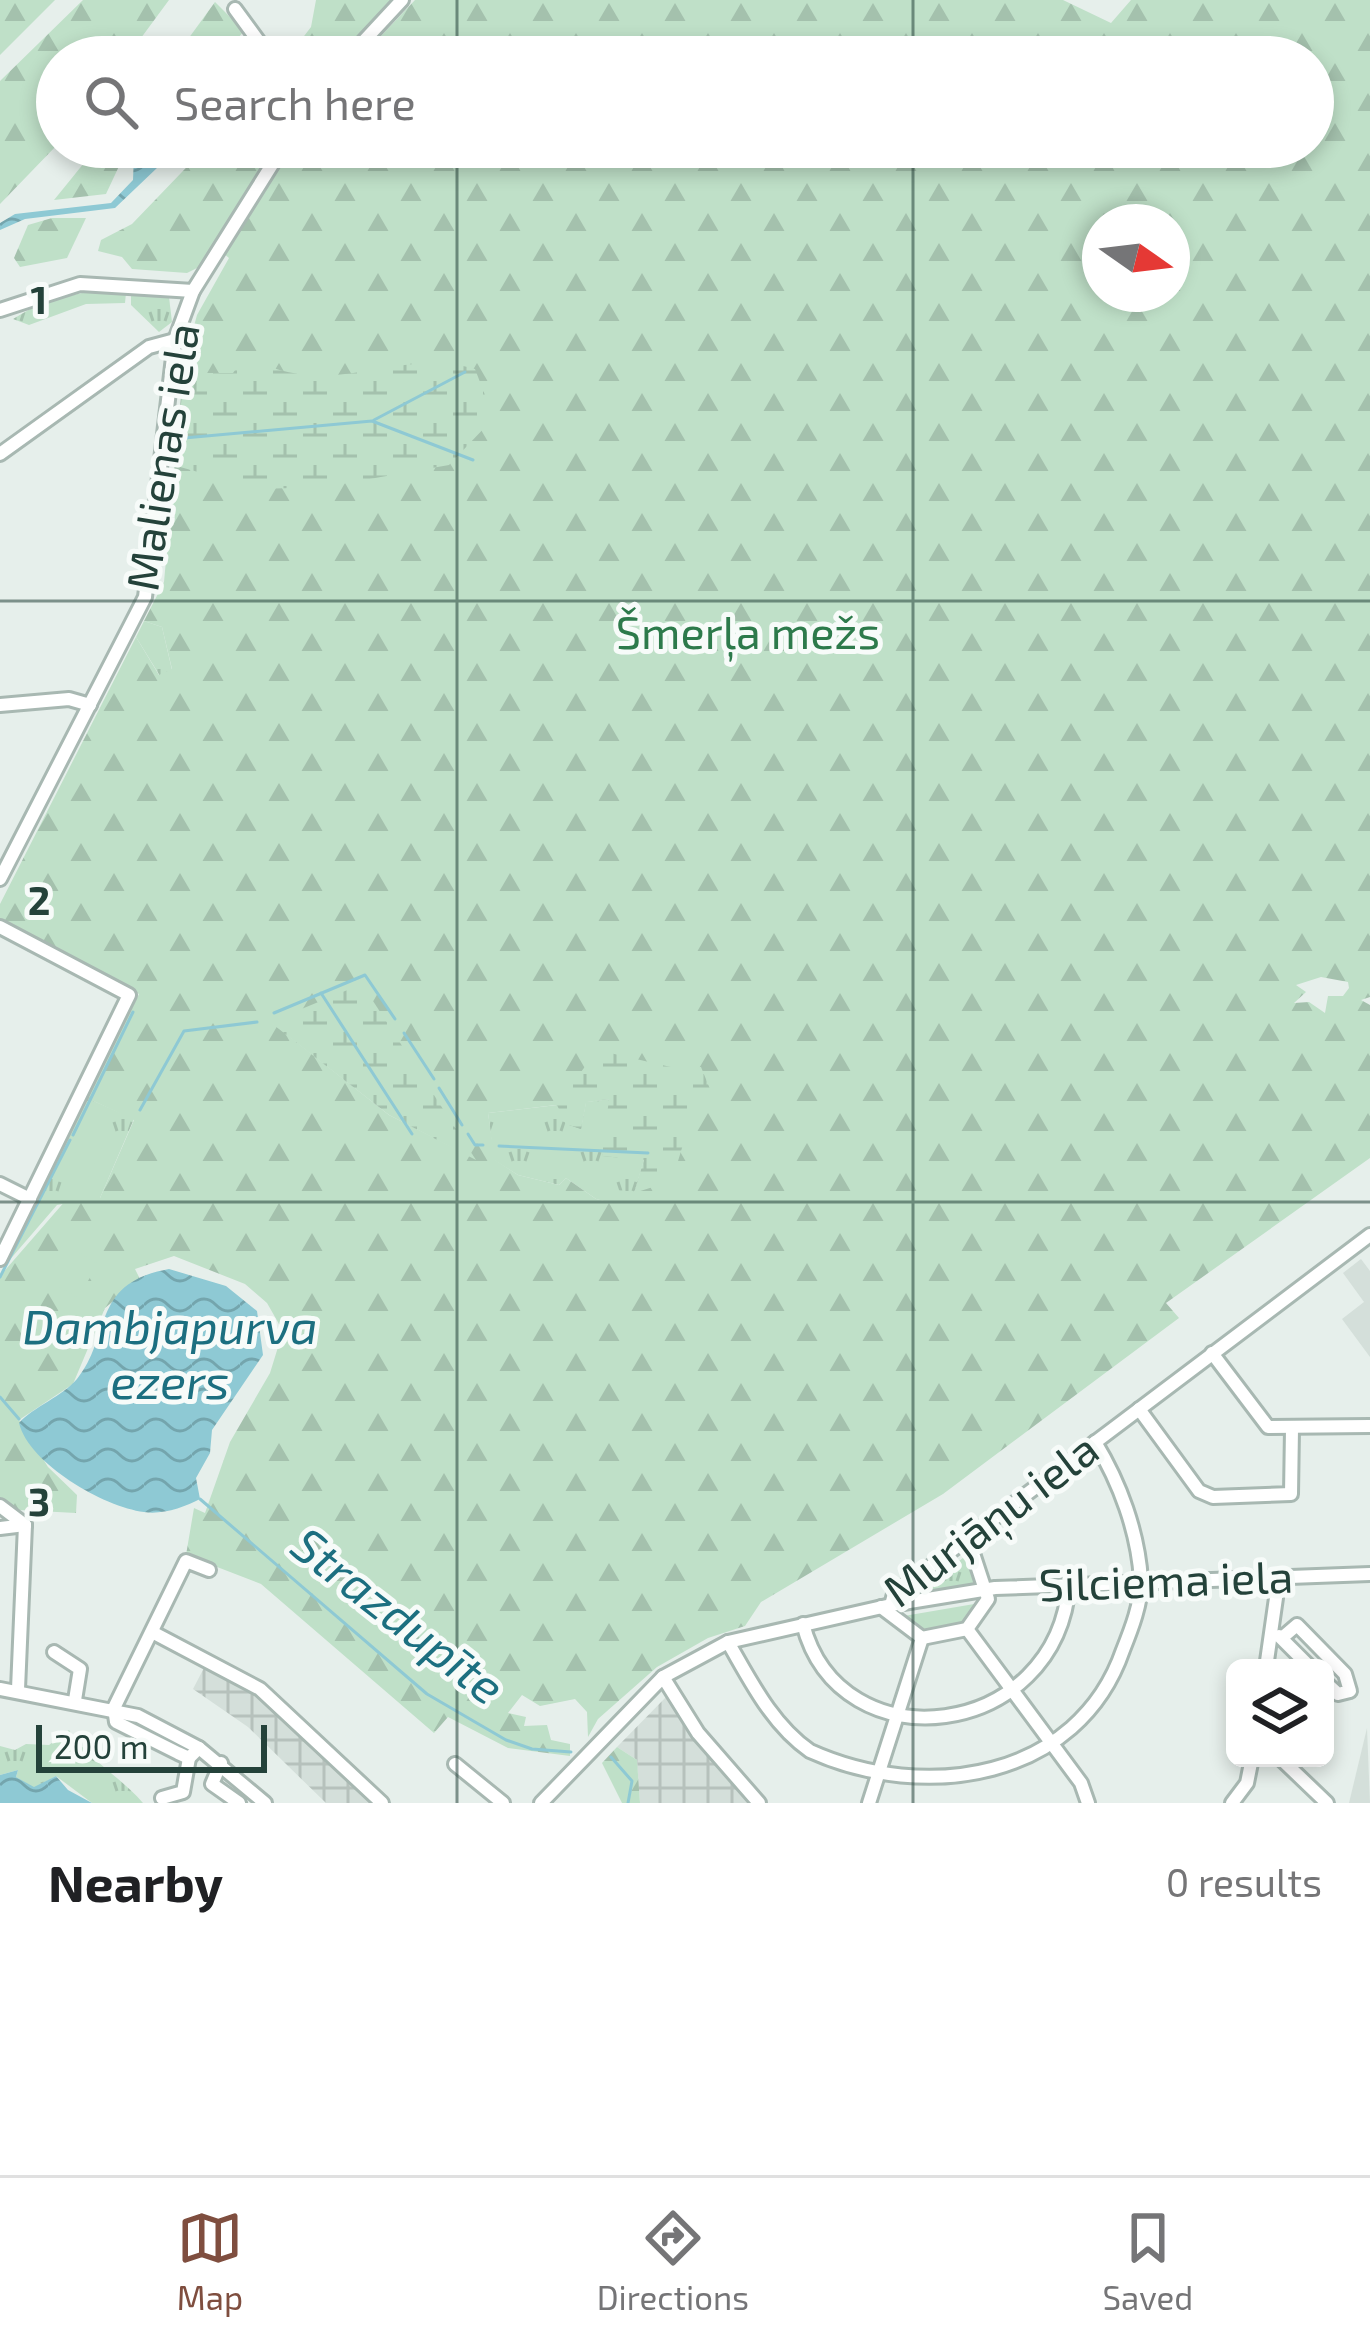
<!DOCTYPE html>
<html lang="en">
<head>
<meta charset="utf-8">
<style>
	body { margin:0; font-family:"Exo 2",sans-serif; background:#f2f2f2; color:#202124 }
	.controls { position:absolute; right:36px; bottom:36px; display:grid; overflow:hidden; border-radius:18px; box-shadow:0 6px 18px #0003 }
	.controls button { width:108px; height:108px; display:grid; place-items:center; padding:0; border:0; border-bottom:3px solid #e0e0e0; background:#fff; color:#202124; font:60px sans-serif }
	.compass { position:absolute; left:1082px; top:204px; width:108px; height:108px; border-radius:50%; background:#fff; box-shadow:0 6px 18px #0003; rotate:104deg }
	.scale { position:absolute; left:36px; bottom:30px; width:231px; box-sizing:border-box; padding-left:12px; border:6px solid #24423a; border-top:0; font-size:33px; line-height:42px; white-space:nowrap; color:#24423a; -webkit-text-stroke:9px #f7fbf9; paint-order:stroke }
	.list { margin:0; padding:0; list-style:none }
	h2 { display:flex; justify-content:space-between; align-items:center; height:156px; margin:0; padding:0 48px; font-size:51px }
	h2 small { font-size:39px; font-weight:400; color:#757577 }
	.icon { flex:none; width:66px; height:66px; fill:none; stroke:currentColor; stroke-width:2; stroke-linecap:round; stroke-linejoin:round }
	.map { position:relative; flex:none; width:1370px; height:1803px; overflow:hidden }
	.search { position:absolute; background:#fff; box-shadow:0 6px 18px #0003; left:36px; right:36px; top:36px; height:132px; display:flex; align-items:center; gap:30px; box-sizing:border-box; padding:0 42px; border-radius:66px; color:#757577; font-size:45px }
	.sheet { height:372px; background:#fff }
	nav { display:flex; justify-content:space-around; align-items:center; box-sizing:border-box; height:168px; border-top:3px solid #e0e0e0; background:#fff; font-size:33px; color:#757577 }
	nav a { display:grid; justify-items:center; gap:6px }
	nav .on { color:#7f4e3f }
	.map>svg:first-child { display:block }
	.built { fill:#d4dfda }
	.industrial { fill:url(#industrial-grid) }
	.grass { fill:url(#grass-tufts) }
	.forest { fill:url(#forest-firs); fill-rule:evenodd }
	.wetland { fill:url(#wetland-marsh) }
	.pitch { fill:#bfe0c8 }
	.water { fill:url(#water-waves) }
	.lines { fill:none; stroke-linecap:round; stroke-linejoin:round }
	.stream { stroke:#8ec9d4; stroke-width:3 }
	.minor-casing { stroke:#a8b8b2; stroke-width:18 }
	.minor { stroke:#fff; stroke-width:12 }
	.grid { fill:none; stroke:#24423a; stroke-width:3; stroke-opacity:0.55 }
	.labels { text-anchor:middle; stroke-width:10; stroke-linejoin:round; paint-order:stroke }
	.street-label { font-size:45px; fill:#24423a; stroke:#f7fbf9 }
	.park-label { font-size:45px; fill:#2d7a4b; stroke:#f7fbf9 }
	.water-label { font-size:48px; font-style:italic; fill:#1c6f80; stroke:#f7fbf9 }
	.grid-label { font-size:39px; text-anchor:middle; font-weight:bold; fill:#24423a; stroke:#f7fbf9; stroke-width:10; stroke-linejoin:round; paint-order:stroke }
</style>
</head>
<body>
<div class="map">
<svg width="1370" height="1803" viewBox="0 0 1370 1803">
	<defs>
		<pattern id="industrial-grid" width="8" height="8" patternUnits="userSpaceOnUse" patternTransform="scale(3)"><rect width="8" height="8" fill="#d4dfda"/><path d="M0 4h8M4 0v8" fill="none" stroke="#b6c1bc"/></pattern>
		<pattern id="grass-tufts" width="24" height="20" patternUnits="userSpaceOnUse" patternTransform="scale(3)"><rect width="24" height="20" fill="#bfe0c8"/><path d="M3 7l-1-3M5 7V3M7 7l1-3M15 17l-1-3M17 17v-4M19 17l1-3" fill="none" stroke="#a4c1ad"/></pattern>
		<pattern id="forest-firs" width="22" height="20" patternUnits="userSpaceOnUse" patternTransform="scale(3)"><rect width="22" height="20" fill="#bfe0c8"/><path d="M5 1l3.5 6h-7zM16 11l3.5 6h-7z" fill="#a4c1ad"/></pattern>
		<pattern id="wetland-marsh" width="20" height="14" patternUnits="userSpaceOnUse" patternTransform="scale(3)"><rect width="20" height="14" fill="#bfe0c8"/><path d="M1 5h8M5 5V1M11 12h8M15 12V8" fill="none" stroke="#a4c1ad"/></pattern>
		<pattern id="water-waves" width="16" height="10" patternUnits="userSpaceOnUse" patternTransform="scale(3)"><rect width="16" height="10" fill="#8ec9d4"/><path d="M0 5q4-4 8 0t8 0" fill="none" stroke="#74a5ad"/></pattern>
	</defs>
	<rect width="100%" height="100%" fill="#e6efeb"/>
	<g class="built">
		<path d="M1361 1259 1370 1271V1357L1342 1319 1364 1302 1343 1273Z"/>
		<path d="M1367 1728 1370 1803H1349Z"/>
	</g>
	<g class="industrial">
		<path d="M206 1664 261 1695 376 1803H326L248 1727 193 1689Z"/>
		<path d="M668 1695 694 1739 752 1803H640L637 1760 617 1747Z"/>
	</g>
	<g class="grass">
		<path d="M82 293H126L125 303 86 304 29 325 13 319 42 302Z"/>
		<path d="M131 293 169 297 172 322 159 332 131 305Z"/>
		<path d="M144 621 162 627 172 670 160 676 136 637Z"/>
		<path d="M87 1098 134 1119 100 1198 57 1205 7 1263Z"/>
		<path d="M610 1099 644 1160 634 1193 616 1204 596 1199 566 1178 559 1185 518 1175 494 1160 488 1113 557 1105 581 1128 586 1102Z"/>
		<path d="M967 1555 978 1584 913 1595Z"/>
		<path d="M980 1603 959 1628 926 1635 898 1617Z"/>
		<path d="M69 1730C87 1759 120 1776 143 1803H92L56 1776 34 1788 16 1777 18 1770 0 1775V1746L15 1750 26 1744 49 1745Z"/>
	</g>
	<g class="forest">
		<path d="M0 0H55L0 55Z"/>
		<path d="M83 0H169L127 57H57V145L0 204V81Z"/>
		<path d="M316 0H391L341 57H288L311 27Z"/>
		<path d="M415 0H1063L1111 23 1131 0H1370V997L1361 1000 1370 1005V1158L1166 1303 1179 1318 943 1494 761 1602 745 1626 708 1638 657 1667 598 1719 588 1737 587 1712 575 1699 540 1706 522 1695 508 1713 526 1717 524 1726 547 1725 551 1740 570 1744V1756L508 1748 448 1717 434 1733 261 1584 186 1555 194 1508 205 1513 230 1442 270 1373 283 1331 267 1303 245 1284 174 1256 135 1269 140 1279 105 1308 73 1384 19 1420 48 1467 77 1495 76 1513 19 1510 0 1501V1276L73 1192 100 1198 134 1120 87 1098 139 994 0 924V904L136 637 159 675 172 669 162 627 144 621 164 582 184 363 197 315 229 258 223 253 287 147H1313V57H361ZM1100 222H1172V294H1100ZM1321 977 1348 982 1349 988 1343 996H1328L1325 1013 1309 1002 1294 1003 1306 992 1296 985ZM271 1022 474 1158 389 1115ZM609 1099 602 1156 644 1160 634 1192 617 1190 615 1203 596 1199 566 1178 559 1185 518 1175 495 1160 488 1113 556 1105 566 1124 581 1129 586 1102Z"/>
		<path d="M215 2 244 31 222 57H175Z"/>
		<path d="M97 147H128L106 194 54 200Z"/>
		<path d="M206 147H273L203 265 187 273 132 269 122 257 98 251 101 240 132 224Z"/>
		<path d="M52 218H86L67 258 20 267 14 258 28 225Z"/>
		<path d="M617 1747 637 1760 640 1803H622L602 1763Z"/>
	</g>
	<g class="wetland">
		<path d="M245 356C335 404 395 345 475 369L488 403V424L449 465 324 487 259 489 173 465 185 373H233Z"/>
		<path d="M362 984 476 1160 389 1115 270 1022Z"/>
		<path d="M597 1050 675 1068 701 1067 710 1089 688 1128 672 1181 634 1193 644 1160 602 1156 609 1099 586 1102 581 1129 566 1124 557 1105Z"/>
	</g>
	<g class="pitch">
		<path d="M82 1138 102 1148 82 1191 62 1181Z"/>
		<path d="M78 1252 98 1264 78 1298 58 1286Z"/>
	</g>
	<g class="water">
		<path d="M141 147H179L115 208 25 219 0 230V223L15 214 111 203 133 180 134 154Z"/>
		<path d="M169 1269 226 1286 257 1311 263 1355 212 1430 210 1453 196 1478 200 1499C185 1507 162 1515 144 1512 104 1507 29 1464 19 1423 33 1407 63 1396 77 1379 112 1336 90 1283 169 1269Z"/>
		<path d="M18 1770 16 1777 34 1787 56 1776 68 1790 92 1803H0V1775Z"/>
	</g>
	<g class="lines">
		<g class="stream">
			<path d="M374 420 465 372"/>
			<path d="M173 439 372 421 473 460"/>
			<path d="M321 993 412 1134"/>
			<path d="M274 1013 365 975 395 1019"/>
			<path d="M404 1033 434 1079"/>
			<path d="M439 1088 462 1125"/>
			<path d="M140 1110 184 1031 257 1022"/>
			<path d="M468 1134 475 1145H483"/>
			<path d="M73 1135 133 1012"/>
			<path d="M499 1146 648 1153"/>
			<path d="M0 1277 70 1140"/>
			<path d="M0 1397 19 1419"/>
			<path d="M200 1499 427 1694 506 1740 532 1749 571 1752"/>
			<path d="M611 1757 632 1781 628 1803"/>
		</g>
		<g class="minor-casing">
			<g id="minor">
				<path d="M235 9 270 57"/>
				<path d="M349 57 402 0"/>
				<path d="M0 310 80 284 193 291"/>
				<path d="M0 454 149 347 175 340"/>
				<path d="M0 705 69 699 90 705"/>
				<path d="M0 879 145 597 175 340 193 291 283 147"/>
				<path d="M0 927 129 995 0 1259"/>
				<path d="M0 1184 30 1199"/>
				<path d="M1212 1353 1268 1427 1370 1426"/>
				<path d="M1139 1409 1199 1491 1213 1497 1291 1494 1292 1429"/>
				<path d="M0 1506 25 1525"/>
				<path d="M0 1528 25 1525"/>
				<path d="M891 1605 894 1594 1370 1235"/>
				<path d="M881 1607 922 1638 967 1629 988 1599 968 1538"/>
				<path d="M803 1624C840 1767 1057 1740 1069 1584"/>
				<path d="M967 1629 1081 1783 1088 1803"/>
				<path d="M152 1632 260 1689 382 1803"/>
				<path d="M1279 1636 1311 1668"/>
				<path d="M1283 1637 1297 1625 1345 1674 1350 1691 1338 1694 1325 1682"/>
				<path d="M728 1642C750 1680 772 1725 810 1751 925 1803 1078 1780 1123 1650 1131 1630 1142 1602 1141 1580 1138 1532 1120 1483 1095 1442"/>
				<path d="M54 1652 80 1669 75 1700"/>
				<path d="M1266 1668 1279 1577"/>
				<path d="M663 1677 698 1733 759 1803"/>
				<path d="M0 1689 138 1716 199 1748 265 1803"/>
				<path d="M18 1689 25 1525"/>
				<path d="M114 1708 186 1561 209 1570"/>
				<path d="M114 1708 116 1722 178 1753 189 1758 199 1748"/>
				<path d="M1280 1758 1327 1803"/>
				<path d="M221 1763 212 1784 239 1803"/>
				<path d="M455 1764 503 1803"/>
				<path d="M162 1798 183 1792 189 1758"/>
				<path d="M541 1803 663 1677 728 1642 891 1605 995 1588 1370 1574"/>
				<path d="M869 1803 922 1638"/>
				<path d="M1232 1803 1247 1783 1252 1758"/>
			</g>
		</g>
		<use href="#minor" class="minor"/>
	</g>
	<path class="grid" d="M457 0V57M913 0V57M457 147V1803M913 147V1803M0 601H1370M0 1202H1370"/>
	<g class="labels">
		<g class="street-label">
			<text transform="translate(163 457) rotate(-81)" y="16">Malienas iela</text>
			<text transform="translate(991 1520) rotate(-37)" y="16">Murjāņu iela</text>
			<text transform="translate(1166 1581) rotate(-2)" y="16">Silciema iela</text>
		</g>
		<g class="park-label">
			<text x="748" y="649">Šmerļa mežs</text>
		</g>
		<g class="water-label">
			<text x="170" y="1344">Dambjapurva<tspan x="170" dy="55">ezers</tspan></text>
			<text transform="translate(398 1616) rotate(38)" y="17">Strazdupīte</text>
		</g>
	</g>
	<g class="grid-label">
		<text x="39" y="314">1</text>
		<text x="39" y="915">2</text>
		<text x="39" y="1516">3</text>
	</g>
</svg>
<div class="controls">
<button><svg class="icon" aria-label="layers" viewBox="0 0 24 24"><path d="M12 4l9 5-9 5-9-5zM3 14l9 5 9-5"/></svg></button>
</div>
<svg class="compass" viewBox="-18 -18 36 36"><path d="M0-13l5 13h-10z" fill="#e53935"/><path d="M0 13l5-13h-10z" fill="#757577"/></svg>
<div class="scale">200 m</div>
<div class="search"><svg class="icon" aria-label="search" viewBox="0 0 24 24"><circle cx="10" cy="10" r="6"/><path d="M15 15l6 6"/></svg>Search here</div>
</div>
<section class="sheet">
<h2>Nearby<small>0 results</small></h2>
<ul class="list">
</ul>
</section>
<nav>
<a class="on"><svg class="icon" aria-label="map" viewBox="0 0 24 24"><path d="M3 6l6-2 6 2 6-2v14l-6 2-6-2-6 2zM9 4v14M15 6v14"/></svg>Map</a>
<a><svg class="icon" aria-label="directions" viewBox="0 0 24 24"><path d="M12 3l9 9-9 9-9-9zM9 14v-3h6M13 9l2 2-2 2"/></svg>Directions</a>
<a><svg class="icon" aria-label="saved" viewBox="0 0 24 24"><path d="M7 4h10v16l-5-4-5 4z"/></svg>Saved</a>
</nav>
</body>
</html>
